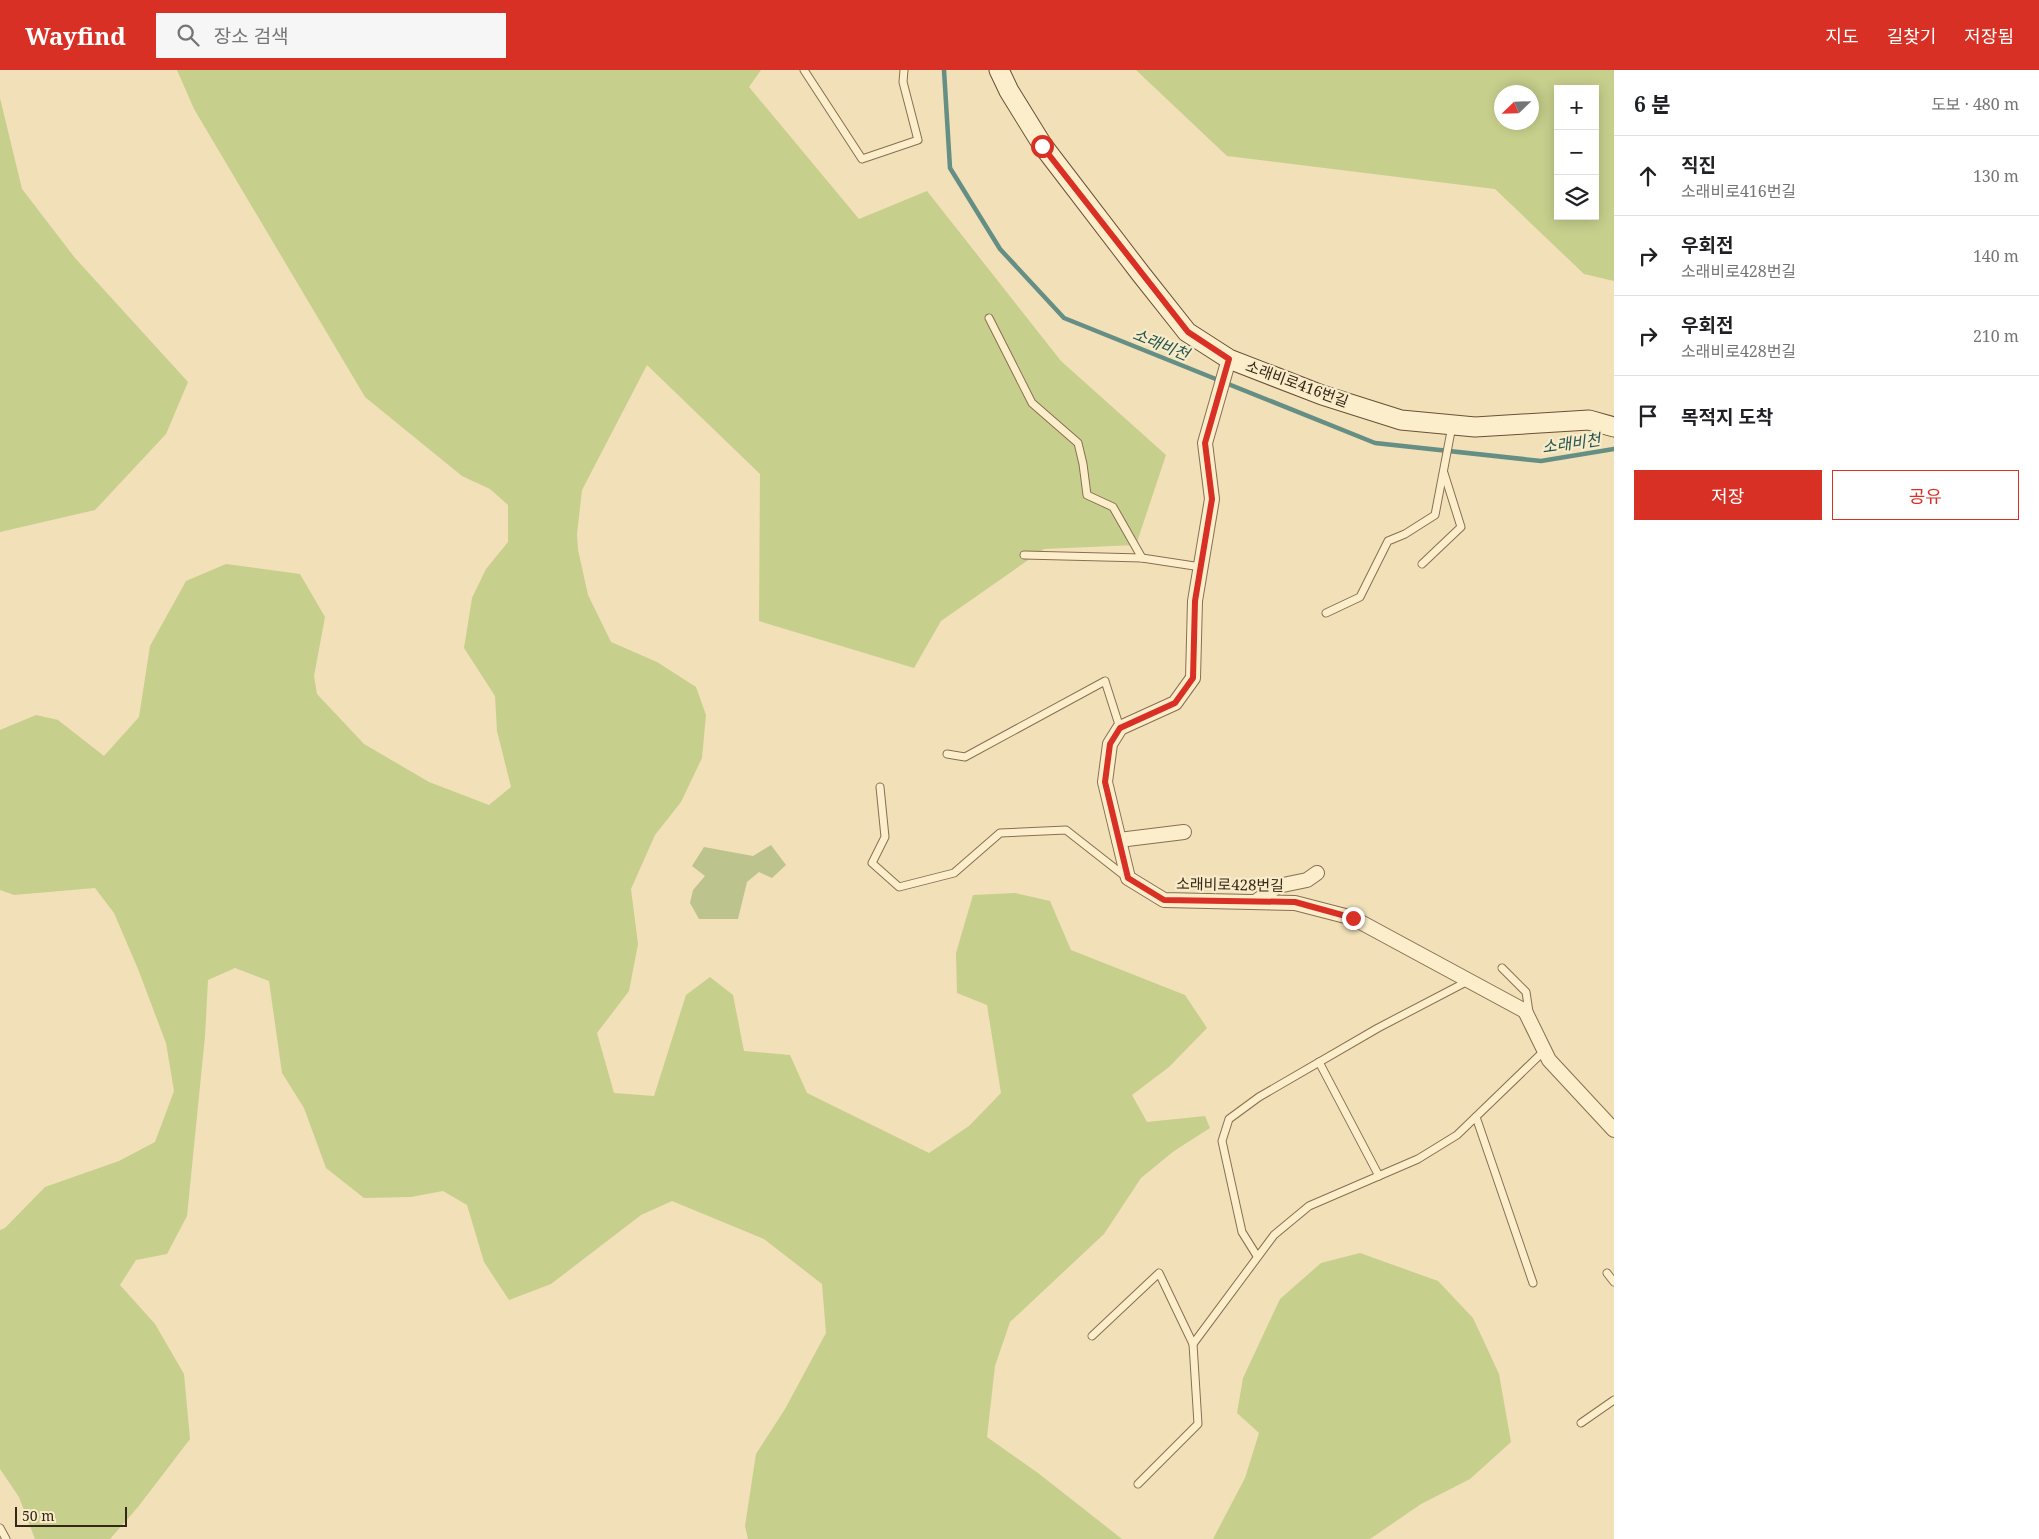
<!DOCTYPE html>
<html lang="ko">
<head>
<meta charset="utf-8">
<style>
	body { margin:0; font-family:"Noto Serif","Noto Sans KR",serif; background:#f6f6f6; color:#202124 }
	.controls { position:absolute; right:15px; top:15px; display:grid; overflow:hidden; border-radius:0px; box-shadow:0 2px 12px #0003 }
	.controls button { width:45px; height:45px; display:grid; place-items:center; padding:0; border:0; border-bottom:1px solid #e0e0e0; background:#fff; color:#202124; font:25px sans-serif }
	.compass { position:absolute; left:1494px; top:15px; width:45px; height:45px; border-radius:50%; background:#fff; box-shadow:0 2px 12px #0003; rotate:247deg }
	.scale { position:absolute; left:15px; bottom:12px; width:112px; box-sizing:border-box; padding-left:5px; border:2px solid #362719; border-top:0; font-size:14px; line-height:18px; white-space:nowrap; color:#362719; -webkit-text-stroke:4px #f8ebc8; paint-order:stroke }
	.stop { position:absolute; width:15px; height:15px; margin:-11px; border:4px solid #d93025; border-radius:50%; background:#fff }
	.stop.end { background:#d93025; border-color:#fff; box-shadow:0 1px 5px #0008 }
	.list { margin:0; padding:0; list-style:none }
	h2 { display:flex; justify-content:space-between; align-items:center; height:65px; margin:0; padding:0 20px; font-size:21px }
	h2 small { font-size:16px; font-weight:400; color:#757577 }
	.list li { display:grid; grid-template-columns:32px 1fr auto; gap:15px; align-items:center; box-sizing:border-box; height:80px; padding:0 20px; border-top:1px solid #e0e0e0 }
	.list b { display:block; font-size:19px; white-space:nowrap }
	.list p { margin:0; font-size:16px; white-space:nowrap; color:#757577 }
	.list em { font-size:16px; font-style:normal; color:#757577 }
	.actions { display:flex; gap:10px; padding:15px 20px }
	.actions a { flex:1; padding:11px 0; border:1px solid #d93025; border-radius:0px; text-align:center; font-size:18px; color:#d93025 }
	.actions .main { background:#d93025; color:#fff }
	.icon { flex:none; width:28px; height:28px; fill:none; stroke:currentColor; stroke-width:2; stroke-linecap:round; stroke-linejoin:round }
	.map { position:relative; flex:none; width:1614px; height:1469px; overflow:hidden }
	header { display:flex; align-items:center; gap:30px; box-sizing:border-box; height:70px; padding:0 25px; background:#d93025; color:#fff }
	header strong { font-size:24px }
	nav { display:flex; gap:28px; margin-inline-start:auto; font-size:18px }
	.search { width:350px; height:45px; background:#f6f6f6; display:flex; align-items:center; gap:12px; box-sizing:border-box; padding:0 18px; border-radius:0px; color:#757577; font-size:19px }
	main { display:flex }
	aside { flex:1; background:#fff }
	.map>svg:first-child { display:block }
	.green { fill:#c7cf8c; fill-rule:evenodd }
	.cemetery { fill:#bcc38d }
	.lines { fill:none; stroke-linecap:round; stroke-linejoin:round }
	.stream { stroke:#658e84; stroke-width:4.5 }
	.lane-casing { stroke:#886f52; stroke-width:9 }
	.street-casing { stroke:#886f52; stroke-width:16 }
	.secondary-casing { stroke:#6a5036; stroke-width:21 }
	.lane { stroke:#fceecb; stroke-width:7 }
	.street { stroke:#fceecb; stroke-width:14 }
	.secondary { stroke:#fceecb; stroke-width:19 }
	.route { stroke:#d93025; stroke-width:6 }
	.labels { text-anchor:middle; stroke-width:4.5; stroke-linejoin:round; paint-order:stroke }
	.street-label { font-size:15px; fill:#362719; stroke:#f8ebc8 }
	.water-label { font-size:16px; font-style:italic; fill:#265754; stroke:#f8ebc8 }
</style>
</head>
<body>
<header>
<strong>Wayfind</strong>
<div class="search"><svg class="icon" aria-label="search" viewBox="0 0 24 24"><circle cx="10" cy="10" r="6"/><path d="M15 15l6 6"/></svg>장소 검색</div>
<nav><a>지도</a><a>길찾기</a><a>저장됨</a></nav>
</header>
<main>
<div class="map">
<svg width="1614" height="1469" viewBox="0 0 1614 1469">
	<rect width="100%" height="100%" fill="#f1e0b8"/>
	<g class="green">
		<path d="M177 0H761L749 17 859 149 927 121 1061 291 1166 385 1136 475 1044 479 941 551 914 598 759 551 760 404 647 295 582 420 577 464 578 480 588 525 611 572 657 592 696 617 706 645 702 688 681 732 655 765 631 819 638 874 629 921 597 963 614 1023 654 1026 686 925 710 907 733 925 744 981 790 985 807 1023 929 1083 969 1056 1001 1023 987 935 957 923 956 883 973 825 1015 823 1050 831 1071 880 1185 925 1207 958 1169 997 1132 1025 1147 1052 1205 1046 1210 1058 1174 1081 1141 1108 1104 1164 1010 1252 995 1296 987 1367 1038 1403 1122 1469H748L745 1456 756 1384 785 1339 826 1263 822 1214 764 1169 672 1131 641 1145 551 1214 509 1230 484 1192 467 1135 443 1121 411 1127 364 1128 326 1098 304 1038 282 1003 269 911 235 898 208 910 205 966 187 1146 167 1184 136 1190 120 1215 155 1254 184 1304 190 1369 138 1437 110 1469H35L19 1427 0 1399V1160L5 1158 45 1117 119 1091 155 1072 174 1021 166 973 138 899 114 843 95 818 14 825 0 820V660L36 645 58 650 104 686 139 647 150 576 186 511 226 494 300 504 325 547 314 606 317 624 364 674 429 712 489 735 511 717 497 661 495 626 464 578 472 528 486 499 508 472V435L490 419 462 406 365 327 194 39Z"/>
		<path d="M1136 0H1614V211L1584 204 1495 119 1227 86ZM1558 19H1595V146H1558ZM1532 22V52H1502V22Z"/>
		<path d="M0 28 22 119 75 188 188 312 166 364 95 440 0 462Z"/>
		<path d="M1360 1183 1438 1211 1473 1248 1499 1304 1511 1372 1470 1409 1421 1434 1370 1469H1213L1245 1408 1259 1363 1237 1343 1243 1308 1280 1229 1321 1193Z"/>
	</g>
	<path class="cemetery" d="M771 775 786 795 772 808 759 802 747 812 738 849H699L690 833 693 820 705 806 692 796 704 777 753 786Z"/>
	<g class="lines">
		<path class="stream" d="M944 0 950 98 1000 179 1064 248 1375 373 1541 391 1614 379"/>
		<g class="lane-casing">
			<g id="lane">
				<path d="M804 0 862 89 918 70 903 12 904 0"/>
				<path d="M989 248 1032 333 1078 373 1083 394 1087 425 1113 437 1142 488"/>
				<path d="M1024 485 1142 488 1201 497"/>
				<path d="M1422 494 1461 457 1444 403"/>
				<path d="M1326 543 1360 527 1388 471 1405 464 1435 445 1452 356"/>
				<path d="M947 684 965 687 1105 611 1120 658"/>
				<path d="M880 717 885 767 872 793 899 817 954 803 1000 763 1066 760 1126 807"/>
				<path d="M1502 898 1526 922 1529 942"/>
				<path d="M1319 992 1379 1106"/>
				<path d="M1476 1047 1533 1213"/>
				<path d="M1257 1186 1242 1162 1222 1071 1229 1049 1259 1027 1378 958 1468 911"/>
				<path d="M1607 1203 1614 1212"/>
				<path d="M1092 1266 1159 1203 1193 1274"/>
				<path d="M1581 1353 1614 1330"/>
				<path d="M1138 1414 1198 1354 1193 1274 1274 1165 1309 1136 1418 1089 1457 1065 1544 981"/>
				<path d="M0 1458 6 1469"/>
			</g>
		</g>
		<g class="street-casing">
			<g id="street">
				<path d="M1229 289 1205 373 1212 429 1195 531 1193 608 1175 633 1120 658 1110 674 1105 712 1128 808 1164 830 1295 833 1353 848 1525 941 1549 990 1614 1060"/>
				<path d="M1119 770 1184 762"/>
				<path d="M1255 832 1278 816 1307 810 1317 803"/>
			</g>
		</g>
		<g class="secondary-casing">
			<path id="secondary" d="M999 0 1009 21 1043 76 1141 204 1187 262 1229 289 1322 325 1401 350 1475 357 1589 350 1614 357"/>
		</g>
		<use href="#lane" class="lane"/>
		<use href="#street" class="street"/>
		<use href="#secondary" class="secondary"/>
	</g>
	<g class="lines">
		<path class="route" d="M1042 76 1188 262 1229 289 1205 373 1212 429 1195 531 1193 608 1175 633 1120 658 1110 674 1105 712 1128 808 1164 830 1295 832 1353 848"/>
	</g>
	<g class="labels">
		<g class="street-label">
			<text transform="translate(1297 314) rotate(20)" y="5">소래비로416번길</text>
			<text transform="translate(1230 815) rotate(1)" y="5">소래비로428번길</text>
		</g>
		<g class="water-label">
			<text transform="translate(1161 274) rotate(22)" y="6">소래비천</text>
			<text transform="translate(1571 373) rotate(-8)" y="6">소래비천</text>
		</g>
	</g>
</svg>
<div class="controls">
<button>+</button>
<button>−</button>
<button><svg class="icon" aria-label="layers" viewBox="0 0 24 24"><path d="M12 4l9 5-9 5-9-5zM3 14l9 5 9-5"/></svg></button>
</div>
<svg class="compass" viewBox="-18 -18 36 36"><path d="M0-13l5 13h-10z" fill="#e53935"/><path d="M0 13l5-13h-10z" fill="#757577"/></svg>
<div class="scale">50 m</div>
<div class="stop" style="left:1042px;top:76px"></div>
<div class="stop end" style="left:1353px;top:848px"></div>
</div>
<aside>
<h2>6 분<small>도보 · 480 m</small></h2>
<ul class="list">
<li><svg class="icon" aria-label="ahead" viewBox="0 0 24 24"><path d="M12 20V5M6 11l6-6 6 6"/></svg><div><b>직진</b><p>소래비로416번길</p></div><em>130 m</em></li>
<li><svg class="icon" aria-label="right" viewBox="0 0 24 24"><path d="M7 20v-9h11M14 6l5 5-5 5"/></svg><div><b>우회전</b><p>소래비로428번길</p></div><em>140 m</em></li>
<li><svg class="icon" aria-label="right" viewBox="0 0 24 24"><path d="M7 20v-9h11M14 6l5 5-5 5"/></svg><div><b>우회전</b><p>소래비로428번길</p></div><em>210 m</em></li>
<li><svg class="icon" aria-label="arrive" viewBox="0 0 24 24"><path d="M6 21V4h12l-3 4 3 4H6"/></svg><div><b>목적지 도착</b></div></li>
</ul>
<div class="actions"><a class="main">저장</a><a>공유</a></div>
</aside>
</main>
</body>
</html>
